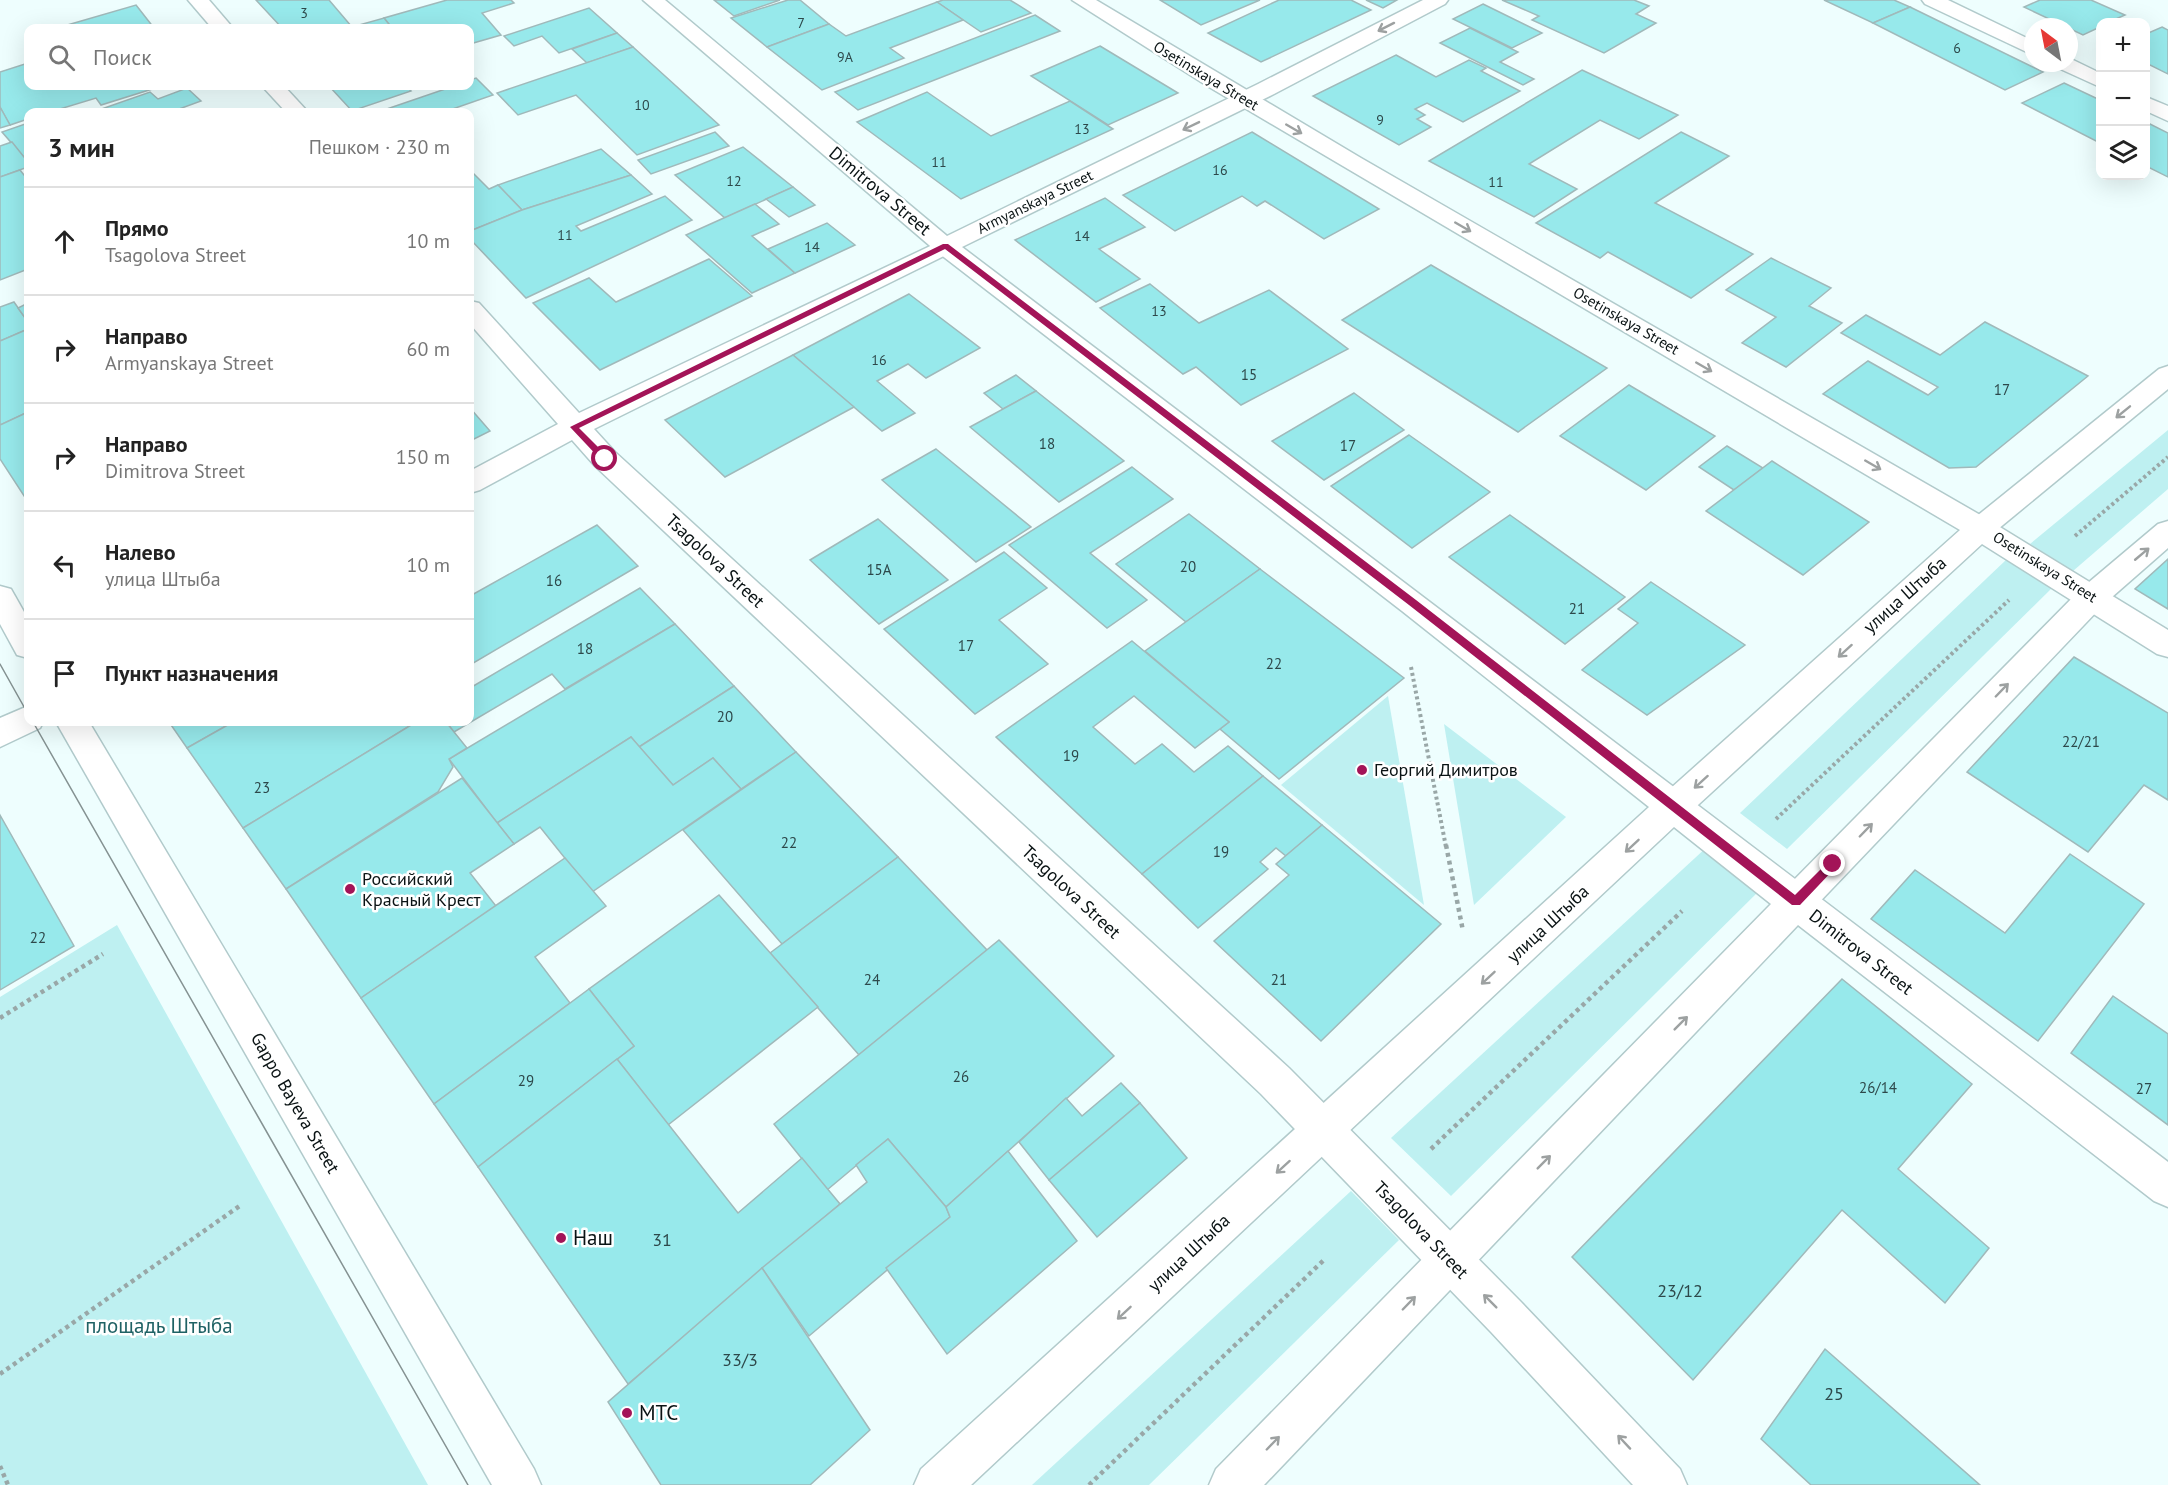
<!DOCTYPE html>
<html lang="ru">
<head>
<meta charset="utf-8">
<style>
	body { margin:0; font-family:"PT Sans",sans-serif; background:#f6f6f6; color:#222 }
	.controls { position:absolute; right:18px; top:18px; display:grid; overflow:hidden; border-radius:12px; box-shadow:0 6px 24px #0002 }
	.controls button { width:54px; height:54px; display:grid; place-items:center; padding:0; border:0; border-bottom:2px solid #e0e0e0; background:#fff; color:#222; font:30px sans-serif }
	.compass { position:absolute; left:2024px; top:18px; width:54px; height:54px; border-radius:50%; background:#fff; box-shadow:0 6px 24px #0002; rotate:328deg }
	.stop { position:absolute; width:18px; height:18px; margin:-14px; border:4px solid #a31458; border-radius:50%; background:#fff }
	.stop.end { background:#a31458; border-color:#fff; box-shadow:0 2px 6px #0008 }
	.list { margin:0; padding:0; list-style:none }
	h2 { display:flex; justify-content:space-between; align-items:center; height:78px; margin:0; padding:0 24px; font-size:26px }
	h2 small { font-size:20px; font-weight:400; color:#767676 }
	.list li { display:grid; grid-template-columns:39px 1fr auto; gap:18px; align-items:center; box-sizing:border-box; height:108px; padding:0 24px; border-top:2px solid #e0e0e0 }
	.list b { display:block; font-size:22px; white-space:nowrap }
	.list p { margin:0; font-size:20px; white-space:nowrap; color:#767676 }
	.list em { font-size:20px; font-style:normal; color:#767676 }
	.icon { flex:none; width:33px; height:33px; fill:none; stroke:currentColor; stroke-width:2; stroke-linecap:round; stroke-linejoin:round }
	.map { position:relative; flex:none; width:2168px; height:1485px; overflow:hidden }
	.search { position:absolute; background:#fff; box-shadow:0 6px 24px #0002; left:24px; top:24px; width:450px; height:66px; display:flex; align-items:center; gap:15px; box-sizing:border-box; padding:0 21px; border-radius:12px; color:#767676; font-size:22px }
	.panel { position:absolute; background:#fff; box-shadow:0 6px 24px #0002; left:24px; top:108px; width:450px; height:618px; border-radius:12px }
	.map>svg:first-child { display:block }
	.green { fill:#bef0f1 }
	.building { fill:#97e9eb; stroke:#a0b9ba; stroke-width:1.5 }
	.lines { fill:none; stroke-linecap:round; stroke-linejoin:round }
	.minor-casing { stroke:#b1cacb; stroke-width:3 }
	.tertiary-casing { stroke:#b1cacb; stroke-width:3 }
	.secondary-casing { stroke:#b1cacb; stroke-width:3 }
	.path-far1 { stroke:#99a7a7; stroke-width:4; stroke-dasharray:3 3; stroke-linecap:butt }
	.path { stroke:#99a7a7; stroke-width:4.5; stroke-dasharray:4 4; stroke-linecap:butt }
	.minor { fill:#fff; fill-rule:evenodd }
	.tertiary { fill:#fff; fill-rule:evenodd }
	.secondary { fill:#fff; fill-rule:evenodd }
	.tram { stroke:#859292; stroke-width:1.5 }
	.oneway { stroke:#9da1a1 }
	.route { fill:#a31458 }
	.poi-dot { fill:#a31458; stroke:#fff; stroke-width:2 }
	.labels { text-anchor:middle; stroke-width:5; stroke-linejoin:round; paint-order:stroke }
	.far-number-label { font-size:14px; fill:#2d484a }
	.far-street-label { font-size:15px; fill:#0a1314; stroke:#fff }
	.number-label { font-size:15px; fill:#2d484a }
	.street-label { font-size:18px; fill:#0a1314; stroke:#fff }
	.poi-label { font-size:18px; fill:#0a1314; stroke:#fff; text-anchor:start }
	.near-number-label { font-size:18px; fill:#2d484a }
	.near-poi-label { font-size:21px; fill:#0a1314; stroke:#fff; text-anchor:start }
	.near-park-label { font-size:21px; fill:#1f6265; stroke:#fff }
</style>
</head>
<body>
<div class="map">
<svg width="2168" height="1485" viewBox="0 0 2168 1485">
	<rect width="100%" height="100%" fill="#eefefe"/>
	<g class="green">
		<path d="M2168 430V489L2073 571 2030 544Z"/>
		<path d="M2007 559 2054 586 1787 849 1740 813Z"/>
		<path d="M1388 696 1424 905 1281 785Z"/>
		<path d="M1444 724 1566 817 1474 905Z"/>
		<path d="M1708 846 1763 887 1451 1196 1391 1138Z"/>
		<path d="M117 925 428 1485H0V997Z"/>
		<path d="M1351 1191 1399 1240 1149 1485H1032Z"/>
	</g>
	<g class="building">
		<path d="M256 0H329L352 27 282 28Z"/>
		<path d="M447 0H511L514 3 482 13 501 35 470 44V28H392L384 18Z"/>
		<path d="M714 0H780L734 16Z"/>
		<path d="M788 0H800L829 24 767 47 731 18Z"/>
		<path d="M943 0H1010L1031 13 981 32 937 2Z"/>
		<path d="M1160 0H1260L1201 25Z"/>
		<path d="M1279 0H1351L1371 10 1261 62 1208 33Z"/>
		<path d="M1366 0H1397L1383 8Z"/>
		<path d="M1502 0H1634L1649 6 1636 14 1656 23 1604 53 1532 20 1539 16Z"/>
		<path d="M1824 0H1894L1910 7 1873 23Z"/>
		<path d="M2040 0H2091L2125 15 2109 22H2100V27L2083 35 2024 7Z"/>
		<path d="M937 2 963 20 890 48 904 58 822 90 767 47 829 24 846 36Z"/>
		<path d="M1483 4 1542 33 1512 48 1453 19Z"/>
		<path d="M136 5 154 28H57Z"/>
		<path d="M1910 7 2043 72 2005 90 1873 23Z"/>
		<path d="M589 8 617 33 559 53 542 36 514 46 504 36Z"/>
		<path d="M1035 15 1060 31 858 110 835 92Z"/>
		<path d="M384 18 392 28H346L352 27Z"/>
		<path d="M2162 27 2168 30V74L2146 63V34Z"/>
		<path d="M1470 28 1518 52 1500 62 1534 79 1523 85 1440 43Z"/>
		<path d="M617 33 633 47 587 63 572 49Z"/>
		<path d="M1100 46 1178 93 1108 125 1031 76Z"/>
		<path d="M633 47 719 125 637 155 576 95 518 115 497 93Z"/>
		<path d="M1396 55 1436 77 1469 60 1486 68 1481 71 1520 91 1463 122 1427 103 1415 109 1425 115 1417 119 1431 127 1399 145 1313 96Z"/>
		<path d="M28 63V86H162L101 105 96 98 50 112H28V119L10 125 0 107V72Z"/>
		<path d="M1582 70 1678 115 1639 139 1600 120 1529 164 1577 189 1534 217 1429 161Z"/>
		<path d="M476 78 493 95 444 112H378L454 86H470V80Z"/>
		<path d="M2064 83 2100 100V143L2022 103Z"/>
		<path d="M329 86H406L411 91 352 111Z"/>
		<path d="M187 88 201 101 171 112H93L150 92 158 99Z"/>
		<path d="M927 92 991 136 1070 101 1113 129 961 199 857 122Z"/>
		<path d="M0 107 10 125 0 128Z"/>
		<path d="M2146 122 2168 133V177L2146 166Z"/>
		<path d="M28 123V162L2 132Z"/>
		<path d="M715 132 729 146 651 174 638 160Z"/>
		<path d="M1252 132 1379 209 1324 239 1265 201 1257 206 1242 196 1175 231 1123 195Z"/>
		<path d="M1681 132 1729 156 1655 203 1753 254 1691 298 1608 252 1600 258 1536 223Z"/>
		<path d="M12 142 28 162V167L0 177V146Z"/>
		<path d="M743 147 793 187 725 218 675 175Z"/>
		<path d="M601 149 631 175 522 210 498 185Z"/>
		<path d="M20 170 28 180V269L0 280V177Z"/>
		<path d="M470 170 489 189 498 185 522 210 470 231Z"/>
		<path d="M631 175 652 194 576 226 581 231 665 196 692 220 526 298 470 239V231L522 210Z"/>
		<path d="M793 187 815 205 789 217 766 199Z"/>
		<path d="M1105 198 1145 227 1099 249 1140 279 1096 302 1015 240Z"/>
		<path d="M755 204 779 224 752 236 795 273 752 293 686 235Z"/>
		<path d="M827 223 855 245 795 273 768 249Z"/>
		<path d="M1771 258 1831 288 1809 306 1842 323 1786 367 1742 343 1776 317 1726 290Z"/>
		<path d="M709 259 752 296 600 370 533 303 589 278 616 302Z"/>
		<path d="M1431 265 1607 368 1518 432 1342 320Z"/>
		<path d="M1150 284 1199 323 1269 290 1348 349 1241 405 1196 367 1183 374 1100 308Z"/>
		<path d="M909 294 980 348 926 378 908 364 877 381 915 413 882 431 793 355Z"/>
		<path d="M14 302 28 322V329L0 341V307Z"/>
		<path d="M28 303V322L18 308Z"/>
		<path d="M1866 315 1940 355 1985 322 2088 376 1976 467 1949 468 1823 394 1868 361 1928 395 1938 387 1841 333Z"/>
		<path d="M28 329V412L0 425V341Z"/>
		<path d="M793 355 854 407 725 477 665 420Z"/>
		<path d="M1016 375 1036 391 1003 409 984 393Z"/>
		<path d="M1629 385 1715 436 1646 490 1560 436Z"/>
		<path d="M1036 391 1124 461 1059 502 970 427Z"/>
		<path d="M1354 393 1404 430 1324 480 1272 441Z"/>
		<path d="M470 408 490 431 470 441Z"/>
		<path d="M28 412V502L0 459V425Z"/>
		<path d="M1409 435 1490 492 1412 548 1331 486Z"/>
		<path d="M1727 446 1763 468 1734 490 1699 467Z"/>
		<path d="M936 449 1031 527 976 562 882 480Z"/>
		<path d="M1772 461 1869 522 1803 575 1706 511Z"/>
		<path d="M1132 467 1173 499 1090 553 1147 600 1107 628 1009 545Z"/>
		<path d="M1189 514 1260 569 1186 622 1116 564Z"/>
		<path d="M1510 515 1625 597 1565 644 1449 557Z"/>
		<path d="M878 519 948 580 879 624 810 560Z"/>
		<path d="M597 525 638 566 470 665V596Z"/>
		<path d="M1004 552 1047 588 999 620 1048 664 975 714 884 629Z"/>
		<path d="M2168 559V609L2135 589Z"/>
		<path d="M1260 569 1404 678 1279 779 1220 729 1229 722 1145 651Z"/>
		<path d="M1651 582 1745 645 1647 715 1582 670 1638 623 1618 609Z"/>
		<path d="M640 588 675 624 565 689 552 674 454 732 446 722H470V688Z"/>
		<path d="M675 624 734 686 639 747 631 737 497 823 449 759Z"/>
		<path d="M1132 641 1229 722 1195 748 1134 696 1093 727 1135 764 1162 744 1194 772 1228 746 1263 776 1142 874 996 737Z"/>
		<path d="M2074 657 2168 713V800L2144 785 2088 852 1967 772Z"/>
		<path d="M734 686 796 752 741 789 713 758 673 785 639 747Z"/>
		<path d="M169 722H233L187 748Z"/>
		<path d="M233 722H416L243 828 187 748Z"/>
		<path d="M416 722H446L467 748 449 759 453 767 438 792 286 889 243 828Z"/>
		<path d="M631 737 673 785 713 758 741 789 592 892 540 827 514 844 497 823Z"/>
		<path d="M796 752 898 857 782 944 683 830Z"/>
		<path d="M1263 776 1322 825 1286 856 1276 848 1260 862 1268 869 1198 928 1142 874Z"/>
		<path d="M462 778 514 844 470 873 496 906 361 998 286 889Z"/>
		<path d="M0 815 74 946 0 990Z"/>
		<path d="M1322 825 1441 924 1321 1041 1214 941 1289 875 1276 864Z"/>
		<path d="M2070 854 2144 904 2038 1041 1871 919 1915 870 2005 933Z"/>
		<path d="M898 857 987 950 859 1055 770 953Z"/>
		<path d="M565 858 606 906 535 957 570 1003 434 1104 361 998Z"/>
		<path d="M719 895 818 1007 668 1125 617 1059 634 1046 589 989Z"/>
		<path d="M999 940 1114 1056 946 1207 888 1139 827 1190 774 1124Z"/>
		<path d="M1842 979 1972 1084 1898 1169 1989 1248 1945 1303 1842 1210 1693 1380 1572 1257Z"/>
		<path d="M589 989 634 1046 478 1167 434 1104Z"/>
		<path d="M2113 996 2168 1034V1125L2071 1053Z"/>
		<path d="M617 1059 738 1213 802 1158 840 1204 628 1384 478 1167Z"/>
		<path d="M1121 1083 1140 1103 1049 1180 1019 1142 1066 1098 1082 1116Z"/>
		<path d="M1140 1103 1187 1158 1097 1237 1049 1180Z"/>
		<path d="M888 1139 946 1207 950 1217 809 1336 762 1268 867 1182 856 1165Z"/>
		<path d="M1008 1151 1077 1241 947 1354 886 1268 950 1217 946 1207Z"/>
		<path d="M762 1268 870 1430 810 1485H661L608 1402Z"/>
		<path d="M1825 1349 1980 1485H1811L1761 1439Z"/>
	</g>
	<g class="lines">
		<g class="minor-casing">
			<g id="minor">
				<path d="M188 0H209L233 28H212Z"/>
				<path d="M1072 0H1096L1361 158 1982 516 1992 520 1995 524 2168 630V657L2157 654 1982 544 1686 816 1674 820 1662 816 1657 806 1662 796 1960 530 1209 87Z"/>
				<path d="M1922 0H1948L2033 41V55L1925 4Z"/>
				<path d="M2069 58 2100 73V87L2056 67 2053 63H2069Z"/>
				<path d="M262 86H284L308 112H286Z"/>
				<path d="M2146 97 2168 106V121L2146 111Z"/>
				<path d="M945 239 954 241 957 246 954 251 594 429 615 452 1289 1068 1521 1302 1680 1469 1687 1485H1633L1491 1332 1261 1094 595 466 572 440 480 490 470 493V471L558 424 470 324V301L479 303 579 413Z"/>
				<path d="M0 586 11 589 28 619V658L17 655 0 624Z"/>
				<path d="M28 706V722H43L40 728 0 747V718Z"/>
				<path d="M56 722H89L534 1469 541 1485H492Z"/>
			</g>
		</g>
		<g class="tertiary-casing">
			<g id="tertiary">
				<path d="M2168 366V389L1992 534 1982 538 1972 534 1967 527 1972 520 2159 369Z"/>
				<path d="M2168 521V548L2104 604 1809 913 1796 918 1783 913 1778 902 1783 891 2082 588 2158 524Z"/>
			</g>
		</g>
		<g class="secondary-casing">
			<path id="secondary" d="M643 0H665L947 236 1258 84 1423 0H1448L1445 4 1274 94 962 247 2168 1162V1207L2154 1201 1798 925 1264 1485H1209L1216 1469 1771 904 1674 827 971 1485H914L921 1469 1649 807 1402 611 936 251Z"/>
		</g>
		<g class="path-far1">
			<path d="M2075 536 2168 457"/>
			<path d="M1411 667 1446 847"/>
			<path d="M1776 819 2009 600"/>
		</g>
		<g class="path">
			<path d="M1446 845 1463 931"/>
			<path d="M0 1018 103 954"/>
			<path d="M1431 1149 1682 911"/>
			<path d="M0 1374 241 1205"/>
			<path d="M0 1466 8 1485"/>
			<path d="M1089 1485 1325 1259"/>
		</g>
		<use href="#minor" class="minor"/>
		<use href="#tertiary" class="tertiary"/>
		<use href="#secondary" class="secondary"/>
		<g class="tram">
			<path d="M0 664 28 714"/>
			<path d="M33 722 468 1485"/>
		</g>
	</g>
	<defs><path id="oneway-shaft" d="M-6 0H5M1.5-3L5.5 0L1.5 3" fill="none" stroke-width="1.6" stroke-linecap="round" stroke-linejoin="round" transform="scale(1.5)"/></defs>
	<g class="oneway">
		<use href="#oneway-shaft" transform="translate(1386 27) rotate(153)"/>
		<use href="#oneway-shaft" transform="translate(1191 126) rotate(154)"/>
		<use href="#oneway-shaft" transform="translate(1294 129) rotate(30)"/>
		<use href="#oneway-shaft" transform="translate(1463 227) rotate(30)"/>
		<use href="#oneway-shaft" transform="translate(1704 367) rotate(30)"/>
		<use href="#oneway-shaft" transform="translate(2123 412) rotate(141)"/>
		<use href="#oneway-shaft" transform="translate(1873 465) rotate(30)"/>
		<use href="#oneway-shaft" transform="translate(2142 554) rotate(-40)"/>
		<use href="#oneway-shaft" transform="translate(1845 651) rotate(138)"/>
		<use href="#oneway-shaft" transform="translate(2002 690) rotate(-46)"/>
		<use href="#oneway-shaft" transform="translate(1701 782) rotate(138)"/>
		<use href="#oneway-shaft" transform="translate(1866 830) rotate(-46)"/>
		<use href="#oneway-shaft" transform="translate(1632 846) rotate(137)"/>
		<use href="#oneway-shaft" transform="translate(1488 978) rotate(137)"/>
		<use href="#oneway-shaft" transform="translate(1681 1023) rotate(-45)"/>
		<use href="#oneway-shaft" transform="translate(1544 1162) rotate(-45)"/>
		<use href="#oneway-shaft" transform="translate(1283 1167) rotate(138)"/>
		<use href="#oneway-shaft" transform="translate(1490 1301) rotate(-135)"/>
		<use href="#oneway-shaft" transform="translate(1409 1303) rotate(-46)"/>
		<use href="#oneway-shaft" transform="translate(1124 1313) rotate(137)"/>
		<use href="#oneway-shaft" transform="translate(1624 1442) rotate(-133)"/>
		<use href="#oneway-shaft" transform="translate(1273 1443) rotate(-46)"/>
	</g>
	<path class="route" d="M943 244H948L1416 600 1795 895 1829 861H1836V867L1800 905H1792L1409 605 945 249 579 428 608 457V461H602L570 427Z"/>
	<g class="poi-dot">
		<circle cx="1362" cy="770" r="6"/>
		<circle cx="350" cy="889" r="6"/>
		<circle cx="561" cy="1238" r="6"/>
		<circle cx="627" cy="1413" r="6"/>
	</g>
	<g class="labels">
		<g class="far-number-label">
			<text x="304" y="18">3</text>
			<text x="801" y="28">7</text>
			<text x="1957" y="53">6</text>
			<text x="845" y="62">9А</text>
			<text x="642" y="110">10</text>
			<text x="1380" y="125">9</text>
			<text x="1082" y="134">13</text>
			<text x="939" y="167">11</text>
			<text x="1220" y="175">16</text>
			<text x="734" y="186">12</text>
			<text x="1496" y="187">11</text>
			<text x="565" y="240">11</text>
			<text x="1082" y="241">14</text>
			<text x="812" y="252">14</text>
			<text x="1159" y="316">13</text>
			<text x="879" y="365">16</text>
		</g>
		<g class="far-street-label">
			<text transform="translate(1206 76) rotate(31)" y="5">Osetinskaya Street</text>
			<text transform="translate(1035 202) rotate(-26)" y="5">Armyanskaya Street</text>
			<text transform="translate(1626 321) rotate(30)" y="5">Osetinskaya Street</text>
			<text transform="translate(2045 567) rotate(32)" y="5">Osetinskaya Street</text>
		</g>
		<g class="number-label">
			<text x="1249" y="380">15</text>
			<text x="2002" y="395">17</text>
			<text x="1047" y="449">18</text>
			<text x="1348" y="451">17</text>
			<text x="1188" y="572">20</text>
			<text x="879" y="575">15А</text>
			<text x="554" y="586">16</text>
			<text x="1577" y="614">21</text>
			<text x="966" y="651">17</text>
			<text x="585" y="654">18</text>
			<text x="1274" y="669">22</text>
			<text x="725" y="722">20</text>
			<text x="2081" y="747">22/21</text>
			<text x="1071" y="761">19</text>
			<text x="262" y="793">23</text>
			<text x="789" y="848">22</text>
			<text x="1221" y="857">19</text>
			<text x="38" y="943">22</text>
			<text x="872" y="985">24</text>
			<text x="1279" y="985">21</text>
			<text x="961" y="1082">26</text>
			<text x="526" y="1086">29</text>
			<text x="1878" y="1093">26/14</text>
			<text x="2144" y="1094">27</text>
		</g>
		<g class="street-label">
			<text transform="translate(880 191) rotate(40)" y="6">Dimitrova Street</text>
			<text transform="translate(715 561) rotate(43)" y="6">Tsagolova Street</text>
			<text transform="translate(1905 595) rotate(-42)" y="6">улица Штыба</text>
			<text transform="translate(1071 892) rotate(43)" y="6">Tsagolova Street</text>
			<text transform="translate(1548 924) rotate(-43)" y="6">улица Штыба</text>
			<text transform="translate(1861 952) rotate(38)" y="6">Dimitrova Street</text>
			<text transform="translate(295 1103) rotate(60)" y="6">Gappo Bayeva Street</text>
			<text transform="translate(1421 1230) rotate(46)" y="6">Tsagolova Street</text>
			<text transform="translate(1189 1253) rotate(-43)" y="6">улица Штыба</text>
		</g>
		<g class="poi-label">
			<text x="1374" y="776">Георгий Димитров</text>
			<text x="362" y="885">Российский<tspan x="362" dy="21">Красный Крест</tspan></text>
		</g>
		<g class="near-number-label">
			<text x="662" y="1246">31</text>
			<text x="1680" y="1297">23/12</text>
			<text x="740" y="1366">33/3</text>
			<text x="1834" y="1400">25</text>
		</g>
		<g class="near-poi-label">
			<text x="573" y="1245">Наш</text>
			<text x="639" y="1420">МТС</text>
		</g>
		<g class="near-park-label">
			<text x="159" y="1333">площадь Штыба</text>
		</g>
	</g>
</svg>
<div class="controls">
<button>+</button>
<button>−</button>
<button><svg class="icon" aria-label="layers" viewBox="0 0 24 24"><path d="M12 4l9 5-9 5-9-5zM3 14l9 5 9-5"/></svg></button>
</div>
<svg class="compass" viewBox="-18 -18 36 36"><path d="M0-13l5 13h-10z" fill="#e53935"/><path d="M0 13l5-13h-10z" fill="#767676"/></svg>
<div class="stop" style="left:605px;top:459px"></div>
<div class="stop end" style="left:1833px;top:864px"></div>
<div class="search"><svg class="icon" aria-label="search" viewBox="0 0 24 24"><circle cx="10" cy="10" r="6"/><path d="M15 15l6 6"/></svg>Поиск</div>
<section class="panel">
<h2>3 мин<small>Пешком · 230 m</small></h2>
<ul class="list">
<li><svg class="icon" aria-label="ahead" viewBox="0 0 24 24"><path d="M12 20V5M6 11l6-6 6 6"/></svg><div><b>Прямо</b><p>Tsagolova Street</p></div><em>10 m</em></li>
<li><svg class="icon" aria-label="right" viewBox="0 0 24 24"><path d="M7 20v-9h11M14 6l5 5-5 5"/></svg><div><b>Направо</b><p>Armyanskaya Street</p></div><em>60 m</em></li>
<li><svg class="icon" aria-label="right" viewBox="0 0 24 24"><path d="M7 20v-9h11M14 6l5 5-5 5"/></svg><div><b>Направо</b><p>Dimitrova Street</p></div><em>150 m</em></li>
<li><svg class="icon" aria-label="left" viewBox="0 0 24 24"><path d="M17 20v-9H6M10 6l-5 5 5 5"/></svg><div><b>Налево</b><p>улица Штыба</p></div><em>10 m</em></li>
<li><svg class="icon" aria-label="arrive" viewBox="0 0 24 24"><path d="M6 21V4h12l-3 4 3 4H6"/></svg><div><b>Пункт назначения</b></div></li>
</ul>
</section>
</div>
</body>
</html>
